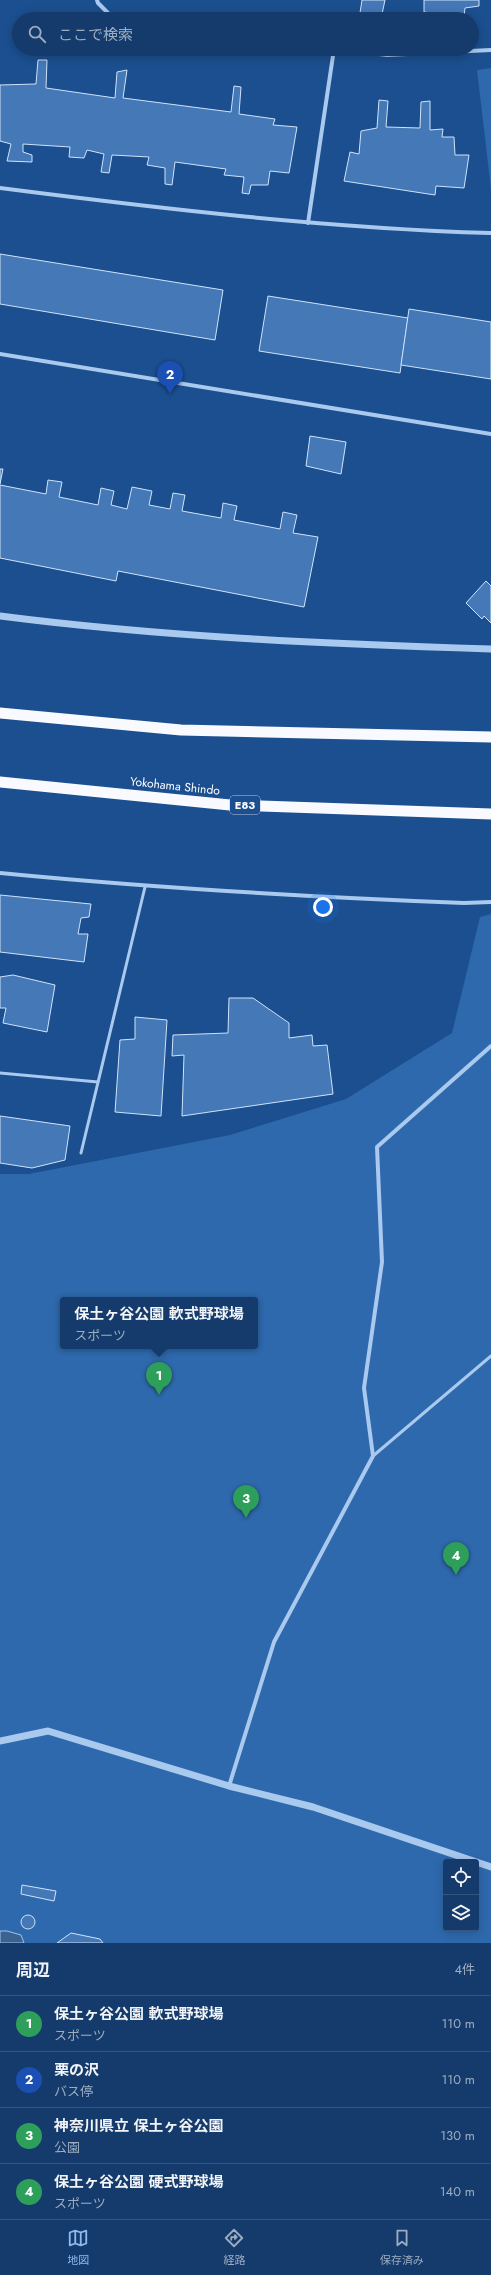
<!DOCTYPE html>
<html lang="ja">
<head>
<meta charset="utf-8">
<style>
	body { margin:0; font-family:Jost,"Noto Sans JP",sans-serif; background:#214673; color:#f1f3f6 }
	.controls { position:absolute; right:12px; bottom:12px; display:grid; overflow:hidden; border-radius:4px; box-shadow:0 2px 10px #0003 }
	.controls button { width:36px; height:36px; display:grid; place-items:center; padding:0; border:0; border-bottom:1px solid #33557e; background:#143b6b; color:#f1f3f6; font:20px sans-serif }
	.you { position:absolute; left:323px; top:907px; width:14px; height:14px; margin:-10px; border:3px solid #fff; border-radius:50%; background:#1a73e8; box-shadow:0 0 0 6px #1a73e833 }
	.badge { display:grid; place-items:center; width:26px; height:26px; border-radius:50%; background:#90b9f0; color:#fff; font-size:13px; font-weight:700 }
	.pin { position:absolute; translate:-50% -33px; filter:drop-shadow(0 1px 2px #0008) }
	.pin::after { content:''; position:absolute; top:21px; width:14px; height:12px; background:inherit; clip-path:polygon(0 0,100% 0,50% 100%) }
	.popup { position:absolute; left:60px; top:1297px; width:198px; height:52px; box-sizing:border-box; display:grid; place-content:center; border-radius:4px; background:#143b6b; filter:drop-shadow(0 1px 3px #0005); font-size:13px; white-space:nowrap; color:#9dadc1 }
	.popup b { font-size:15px; color:#f1f3f6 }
	.popup::after { content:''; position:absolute; left:50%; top:100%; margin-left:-8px; border:8px solid transparent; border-top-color:#143b6b }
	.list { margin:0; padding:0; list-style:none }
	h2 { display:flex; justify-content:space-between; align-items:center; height:52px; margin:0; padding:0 16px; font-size:17px }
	h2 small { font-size:13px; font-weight:400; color:#9dadc1 }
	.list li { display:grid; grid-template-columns:26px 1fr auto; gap:12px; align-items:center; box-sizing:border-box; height:56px; padding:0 16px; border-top:1px solid #33557e }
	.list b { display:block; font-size:15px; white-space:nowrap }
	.list p { margin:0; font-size:13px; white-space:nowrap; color:#9dadc1 }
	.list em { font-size:13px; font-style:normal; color:#9dadc1 }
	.icon { flex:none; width:22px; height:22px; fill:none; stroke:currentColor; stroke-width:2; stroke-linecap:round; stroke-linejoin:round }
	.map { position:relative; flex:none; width:491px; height:1943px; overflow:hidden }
	.search { position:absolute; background:#143b6b; box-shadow:0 2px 10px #0003; left:12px; right:12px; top:12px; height:44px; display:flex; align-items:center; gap:10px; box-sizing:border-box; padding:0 14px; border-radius:22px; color:#9dadc1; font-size:15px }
	.sheet { height:276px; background:#143b6b }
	nav { display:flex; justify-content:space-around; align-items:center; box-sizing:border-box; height:56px; border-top:1px solid #33557e; background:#143b6b; font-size:11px; color:#9dadc1 }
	nav a { display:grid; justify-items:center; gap:2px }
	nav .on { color:#90b9f0 }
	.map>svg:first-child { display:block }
	.green { fill:#2e69ad; fill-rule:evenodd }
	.water { fill:#3c6290; stroke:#9cc4f0 }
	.building { fill:#4478b7; stroke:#cfe3fa }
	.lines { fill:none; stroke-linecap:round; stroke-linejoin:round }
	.service { stroke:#a9c9ee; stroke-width:3 }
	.minor { stroke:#a9c9ee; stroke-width:4 }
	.tertiary { stroke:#a9c9ee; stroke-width:7 }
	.trunk { stroke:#f8faff; stroke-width:11 }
	.labels { text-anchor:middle; stroke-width:3.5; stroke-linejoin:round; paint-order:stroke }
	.shield { fill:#1b4f8f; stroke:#bbcadd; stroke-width:1 }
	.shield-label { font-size:11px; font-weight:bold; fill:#fff }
	.street-label { font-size:12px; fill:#fff; stroke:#1b4f8f }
</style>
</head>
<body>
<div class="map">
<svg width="491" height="1943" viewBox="0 0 491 1943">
	<rect width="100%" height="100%" fill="#1b4f8f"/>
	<g class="green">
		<path d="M491 68V189L477 70Z"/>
		<path d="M491 914V1943H0V1174H29L230 1135 346 1099 452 1033 480 917ZM63 1300H255V1346H63ZM446 1862H476V1928H446Z"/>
	</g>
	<path class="water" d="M0 1931H7L21 1935 24 1943H0Z"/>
	<g class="building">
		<path d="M362 0H385L381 19H359Z"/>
		<path d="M424 0H479V6L465 8 464 17 424 12Z"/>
		<path d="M38 60H47L46 88 115 98 117 72 127 70 123 98 231 112 234 86 241 87 239 114 275 119 273 125 297 127 289 173 270 171 268 185H251L249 194 242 193 244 177 224 175 226 169 175 162 172 185 165 184V168L147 165 149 157 112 155 109 173 101 172 104 154 87 150 84 158 69 157 70 147 23 144V152L32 155V162L7 161 11 144 0 141V85L36 84Z"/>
		<path d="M379 100 388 101 386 127 420 128 421 102 430 101V130L443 129 442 137H454L455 155H469L464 188 436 186 435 195 344 181 350 152 359 154 361 131 377 128Z"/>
		<path d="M0 254 223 290 215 340 0 304Z"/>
		<path d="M268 296 408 318 400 373 259 351Z"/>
		<path d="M409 309 491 322V379L401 365Z"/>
		<path d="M310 436 346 442 341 474 306 466Z"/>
		<path d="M0 469H3L0 484Z"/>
		<path d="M48 480 62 482 59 497 98 505 101 488 114 491 111 505 127 509 132 487 152 491 149 505 170 509 173 493 185 495 182 511 221 518 223 503 237 506 234 520 280 529 283 512 297 515 293 533 318 537 304 607 118 571 116 581 0 558V485L46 494Z"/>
		<path d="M486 581 491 586V623L484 616 482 619 466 603Z"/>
		<path d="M0 895 91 904 89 917 81 918 78 934H88L84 962 0 952Z"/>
		<path d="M13 975 55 985 47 1032 3 1023 6 1008H0V977Z"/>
		<path d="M229 998H253L289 1023V1038L312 1035 313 1046 327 1045 333 1094 182 1116 184 1055 172 1056 173 1035 228 1033Z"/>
		<path d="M135 1017 167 1020 161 1116 115 1112 120 1040 135 1039Z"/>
		<path d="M0 1116 70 1126 65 1160 32 1168 0 1163Z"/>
		<path d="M22 1885 56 1891 54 1901 21 1894Z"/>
		<circle cx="28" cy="1922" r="7"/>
		<path d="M71 1933 100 1939 103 1943H57Z"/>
	</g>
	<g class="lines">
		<g class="service">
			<path d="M0 1073 98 1082"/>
			<path d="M81 1153 145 887"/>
			<path d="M373 1456 491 1356"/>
		</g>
		<g class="minor">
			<path d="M97 0 98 3 114 19"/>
			<path d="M340 49 387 55 491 50"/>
			<path d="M0 188C164 209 325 228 491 233"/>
			<path d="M308 223 334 49"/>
			<path d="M0 354 491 434"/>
			<path d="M0 873C154 888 308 897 464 903L491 902"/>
			<path d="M229 1786 274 1642 373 1456 364 1388 382 1262 377 1147 491 1046"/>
		</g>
		<g class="tertiary">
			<path d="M0 616C163 637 327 644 491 649"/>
			<path d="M0 1741 48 1731 229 1786 313 1807 491 1867"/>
		</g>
		<g class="trunk">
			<path d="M0 713 181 730 491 737"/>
			<path d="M0 782 230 805 491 814"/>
		</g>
	</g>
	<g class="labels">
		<rect class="shield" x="230" y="796" width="30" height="18" rx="3"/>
		<g class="shield-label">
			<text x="245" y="809">E83</text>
		</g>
		<g class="street-label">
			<text transform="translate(175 786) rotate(6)" y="4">Yokohama Shindo</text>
		</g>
	</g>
</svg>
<div class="controls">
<button><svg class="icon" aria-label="locate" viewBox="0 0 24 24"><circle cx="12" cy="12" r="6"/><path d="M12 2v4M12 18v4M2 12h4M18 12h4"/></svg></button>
<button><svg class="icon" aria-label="layers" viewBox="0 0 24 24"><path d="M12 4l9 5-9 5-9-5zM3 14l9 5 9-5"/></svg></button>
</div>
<div class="you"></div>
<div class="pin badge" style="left:159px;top:1395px;background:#2e9e5b">1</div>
<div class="popup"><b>保土ヶ谷公園 軟式野球場</b>スポーツ</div>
<div class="pin badge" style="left:170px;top:394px;background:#1a4fb4">2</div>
<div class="pin badge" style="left:246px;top:1518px;background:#2e9e5b">3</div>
<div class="pin badge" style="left:456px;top:1575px;background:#2e9e5b">4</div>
<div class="search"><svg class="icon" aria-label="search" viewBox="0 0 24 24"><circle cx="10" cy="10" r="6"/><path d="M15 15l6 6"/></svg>ここで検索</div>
</div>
<section class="sheet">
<h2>周辺<small>4件</small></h2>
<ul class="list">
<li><span class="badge" style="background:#2e9e5b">1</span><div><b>保土ヶ谷公園 軟式野球場</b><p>スポーツ</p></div><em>110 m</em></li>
<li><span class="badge" style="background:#1a4fb4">2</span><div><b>栗の沢</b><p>バス停</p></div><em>110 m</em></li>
<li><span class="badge" style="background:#2e9e5b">3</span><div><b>神奈川県立 保土ヶ谷公園</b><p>公園</p></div><em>130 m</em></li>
<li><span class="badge" style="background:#2e9e5b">4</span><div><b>保土ヶ谷公園 硬式野球場</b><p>スポーツ</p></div><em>140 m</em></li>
</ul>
</section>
<nav>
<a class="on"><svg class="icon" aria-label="map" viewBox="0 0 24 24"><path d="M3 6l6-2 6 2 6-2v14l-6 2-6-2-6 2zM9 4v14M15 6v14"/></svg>地図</a>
<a><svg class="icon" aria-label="directions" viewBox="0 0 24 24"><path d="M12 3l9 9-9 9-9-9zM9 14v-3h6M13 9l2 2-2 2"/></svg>経路</a>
<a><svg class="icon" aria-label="saved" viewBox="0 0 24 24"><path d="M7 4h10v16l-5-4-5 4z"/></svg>保存済み</a>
</nav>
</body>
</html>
